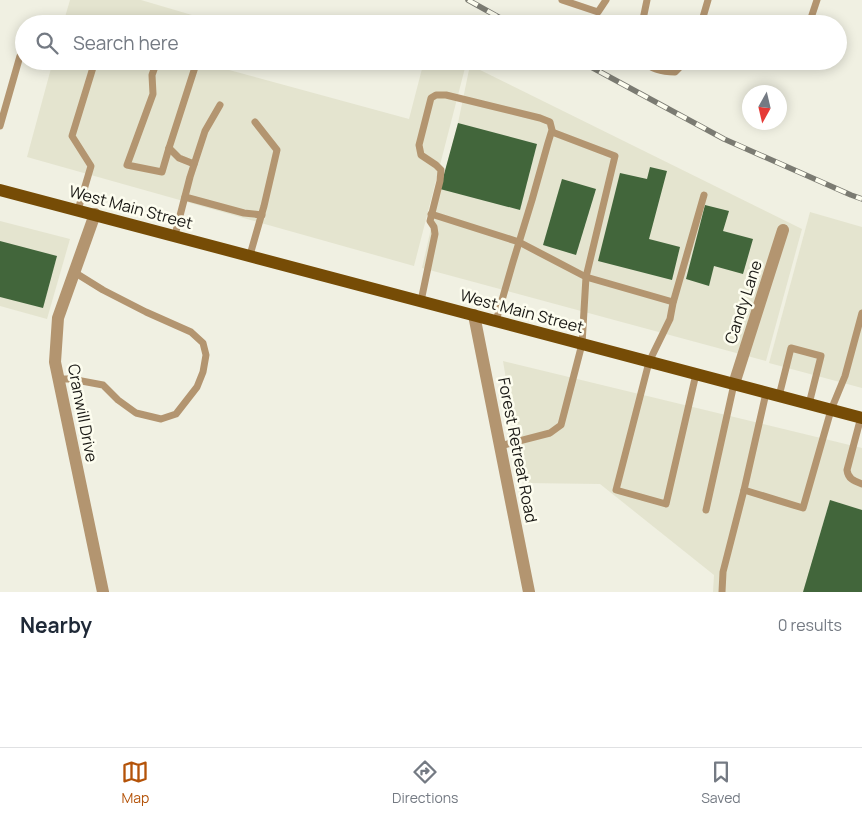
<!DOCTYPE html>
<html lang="en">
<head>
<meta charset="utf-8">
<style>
	body { margin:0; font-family:Manrope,sans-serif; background:#f6f6f7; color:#1f2937 }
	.compass { position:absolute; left:742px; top:85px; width:45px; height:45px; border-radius:50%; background:#fff; box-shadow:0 2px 12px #0003; rotate:188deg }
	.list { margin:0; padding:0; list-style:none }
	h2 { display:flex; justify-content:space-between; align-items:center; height:65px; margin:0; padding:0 20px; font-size:21px }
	h2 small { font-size:16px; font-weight:400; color:#747a83 }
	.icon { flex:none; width:28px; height:28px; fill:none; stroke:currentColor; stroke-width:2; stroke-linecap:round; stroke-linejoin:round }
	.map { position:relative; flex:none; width:862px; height:592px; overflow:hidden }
	.search { position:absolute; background:#fff; box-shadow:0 2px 12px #0003; left:15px; right:15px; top:15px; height:55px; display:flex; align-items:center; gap:12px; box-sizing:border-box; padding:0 18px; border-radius:28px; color:#747a83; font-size:19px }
	.sheet { height:155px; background:#fff }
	nav { display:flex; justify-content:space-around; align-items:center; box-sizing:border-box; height:70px; border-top:1px solid #e0e1e3; background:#fff; font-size:14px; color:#747a83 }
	nav a { display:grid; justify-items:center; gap:2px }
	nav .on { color:#b45309 }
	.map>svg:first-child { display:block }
	.built { fill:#e4e4cf }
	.building { fill:#42663b }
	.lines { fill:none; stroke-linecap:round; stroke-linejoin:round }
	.lane { stroke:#b39570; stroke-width:7 }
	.street { stroke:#b39570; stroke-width:12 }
	.primary { stroke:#764c06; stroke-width:12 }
	.rail-casing { stroke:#7b7b72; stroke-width:5.5 }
	.rail { stroke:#fdfdef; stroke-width:4; stroke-dasharray:11; stroke-linecap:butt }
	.labels { text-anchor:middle; stroke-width:5; stroke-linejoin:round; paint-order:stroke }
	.street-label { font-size:16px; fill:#1a1915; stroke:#fdfdef }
</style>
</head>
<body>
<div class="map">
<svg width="862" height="592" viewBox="0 0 862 592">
	<rect width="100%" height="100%" fill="#f0f0e2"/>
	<g class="built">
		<path d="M70 0H141L219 23 63 24Z"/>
		<path d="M53 61H208L207 64 409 119 424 61H457L466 64 414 266 27 157Z"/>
		<path d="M470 65 802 229 766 361 422 268 440 189 458 123Z"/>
		<path d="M810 212 862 227V388L769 363Z"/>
		<path d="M0 221 70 239 47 319 0 306Z"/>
		<path d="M503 361 862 448V592H713L714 575 600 484 523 483Z"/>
	</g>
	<g class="building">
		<path d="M458 123 537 144 520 210 440 189Z"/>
		<path d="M650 167 667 171 649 239 680 247 672 280 598 261 620 173 647 179Z"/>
		<path d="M562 179 596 189 576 255 543 245Z"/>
		<path d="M705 205 729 211 723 231 753 239 743 274 714 266 709 286 686 279Z"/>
		<path d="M0 241 57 256 43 308 0 297Z"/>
		<path d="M830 500 862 510V592H803Z"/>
	</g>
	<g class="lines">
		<g class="lane">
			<path d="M562 0 598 12 606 0"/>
			<path d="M107 24 108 20"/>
			<path d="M179 24 181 22 186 24"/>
			<path d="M642 24 647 0"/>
			<path d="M701 24 708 0"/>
			<path d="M809 24 817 0"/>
			<path d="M157 61 152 75 153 94 127 165 162 172 169 148 197 61"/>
			<path d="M643 61C652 70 663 72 675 72L686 61"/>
			<path d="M0 126 20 56"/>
			<path d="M552 132 615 156 586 277 673 302"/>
			<path d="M169 148 179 158 194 164"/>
			<path d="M185 197 244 213 262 215"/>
			<path d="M78 210 91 166 72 136 95 61"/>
			<path d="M431 214 519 242 586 277 582 344 561 425 550 433 500 446"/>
			<path d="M175 235 190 177 205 131 220 105"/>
			<path d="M250 255 264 206 277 150 255 122"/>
			<path d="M421 301 435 234 434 227 430 221 440 181 441 170 436 165 421 155 419 145 431 98 436 95H446L540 118 550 122 552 130 548 143 532 200 513 262 496 321"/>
			<path d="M696 374 666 504 616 490 649 362 670 319 673 303 704 195"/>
			<path d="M59 379H71L103 385 118 400 136 413 161 419 176 414 197 387 203 372 206 355 203 343 191 332 146 312 103 290 74 272"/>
			<path d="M766 393 744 490 803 508 831 410 845 376 862 313"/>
			<path d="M779 396 791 348 821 356 809 404"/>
			<path d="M861 417 847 470C848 479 854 481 862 484"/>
			<path d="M706 510 734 384"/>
			<path d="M722 592 723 572 744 490"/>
		</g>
		<g class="street">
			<path d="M95 214 58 318 55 362 103 592"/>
			<path d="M474 315 529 592"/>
			<path d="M734 384 783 230"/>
		</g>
		<path class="primary" d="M0 190 862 418"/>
		<g class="rail-casing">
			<g id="rail">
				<path d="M468 0 511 24"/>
				<path d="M580 61 724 139 851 195 862 199"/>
			</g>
		</g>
		<use href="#rail" class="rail"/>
	</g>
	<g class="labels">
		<g class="street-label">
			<text transform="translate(131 207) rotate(15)" y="6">West Main Street</text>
			<text transform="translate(743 302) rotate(-72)" y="6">Candy Lane</text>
			<text transform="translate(522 311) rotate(15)" y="6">West Main Street</text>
			<text transform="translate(83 413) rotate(79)" y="6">Cranwill Drive</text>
			<text transform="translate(518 450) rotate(79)" y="6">Forest Retreat Road</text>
		</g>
	</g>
</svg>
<svg class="compass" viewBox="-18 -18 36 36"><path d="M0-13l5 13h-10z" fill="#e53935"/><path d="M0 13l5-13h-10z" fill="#747a83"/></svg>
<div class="search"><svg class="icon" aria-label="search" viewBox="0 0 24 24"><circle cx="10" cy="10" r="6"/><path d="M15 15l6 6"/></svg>Search here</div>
</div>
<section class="sheet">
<h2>Nearby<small>0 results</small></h2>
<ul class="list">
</ul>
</section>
<nav>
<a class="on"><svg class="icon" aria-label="map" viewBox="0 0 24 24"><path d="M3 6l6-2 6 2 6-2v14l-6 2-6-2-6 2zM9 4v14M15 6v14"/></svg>Map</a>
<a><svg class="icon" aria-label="directions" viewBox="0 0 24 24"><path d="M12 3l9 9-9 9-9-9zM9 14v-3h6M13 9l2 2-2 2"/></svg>Directions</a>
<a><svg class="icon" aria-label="saved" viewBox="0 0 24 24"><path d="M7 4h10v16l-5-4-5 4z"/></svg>Saved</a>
</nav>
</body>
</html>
